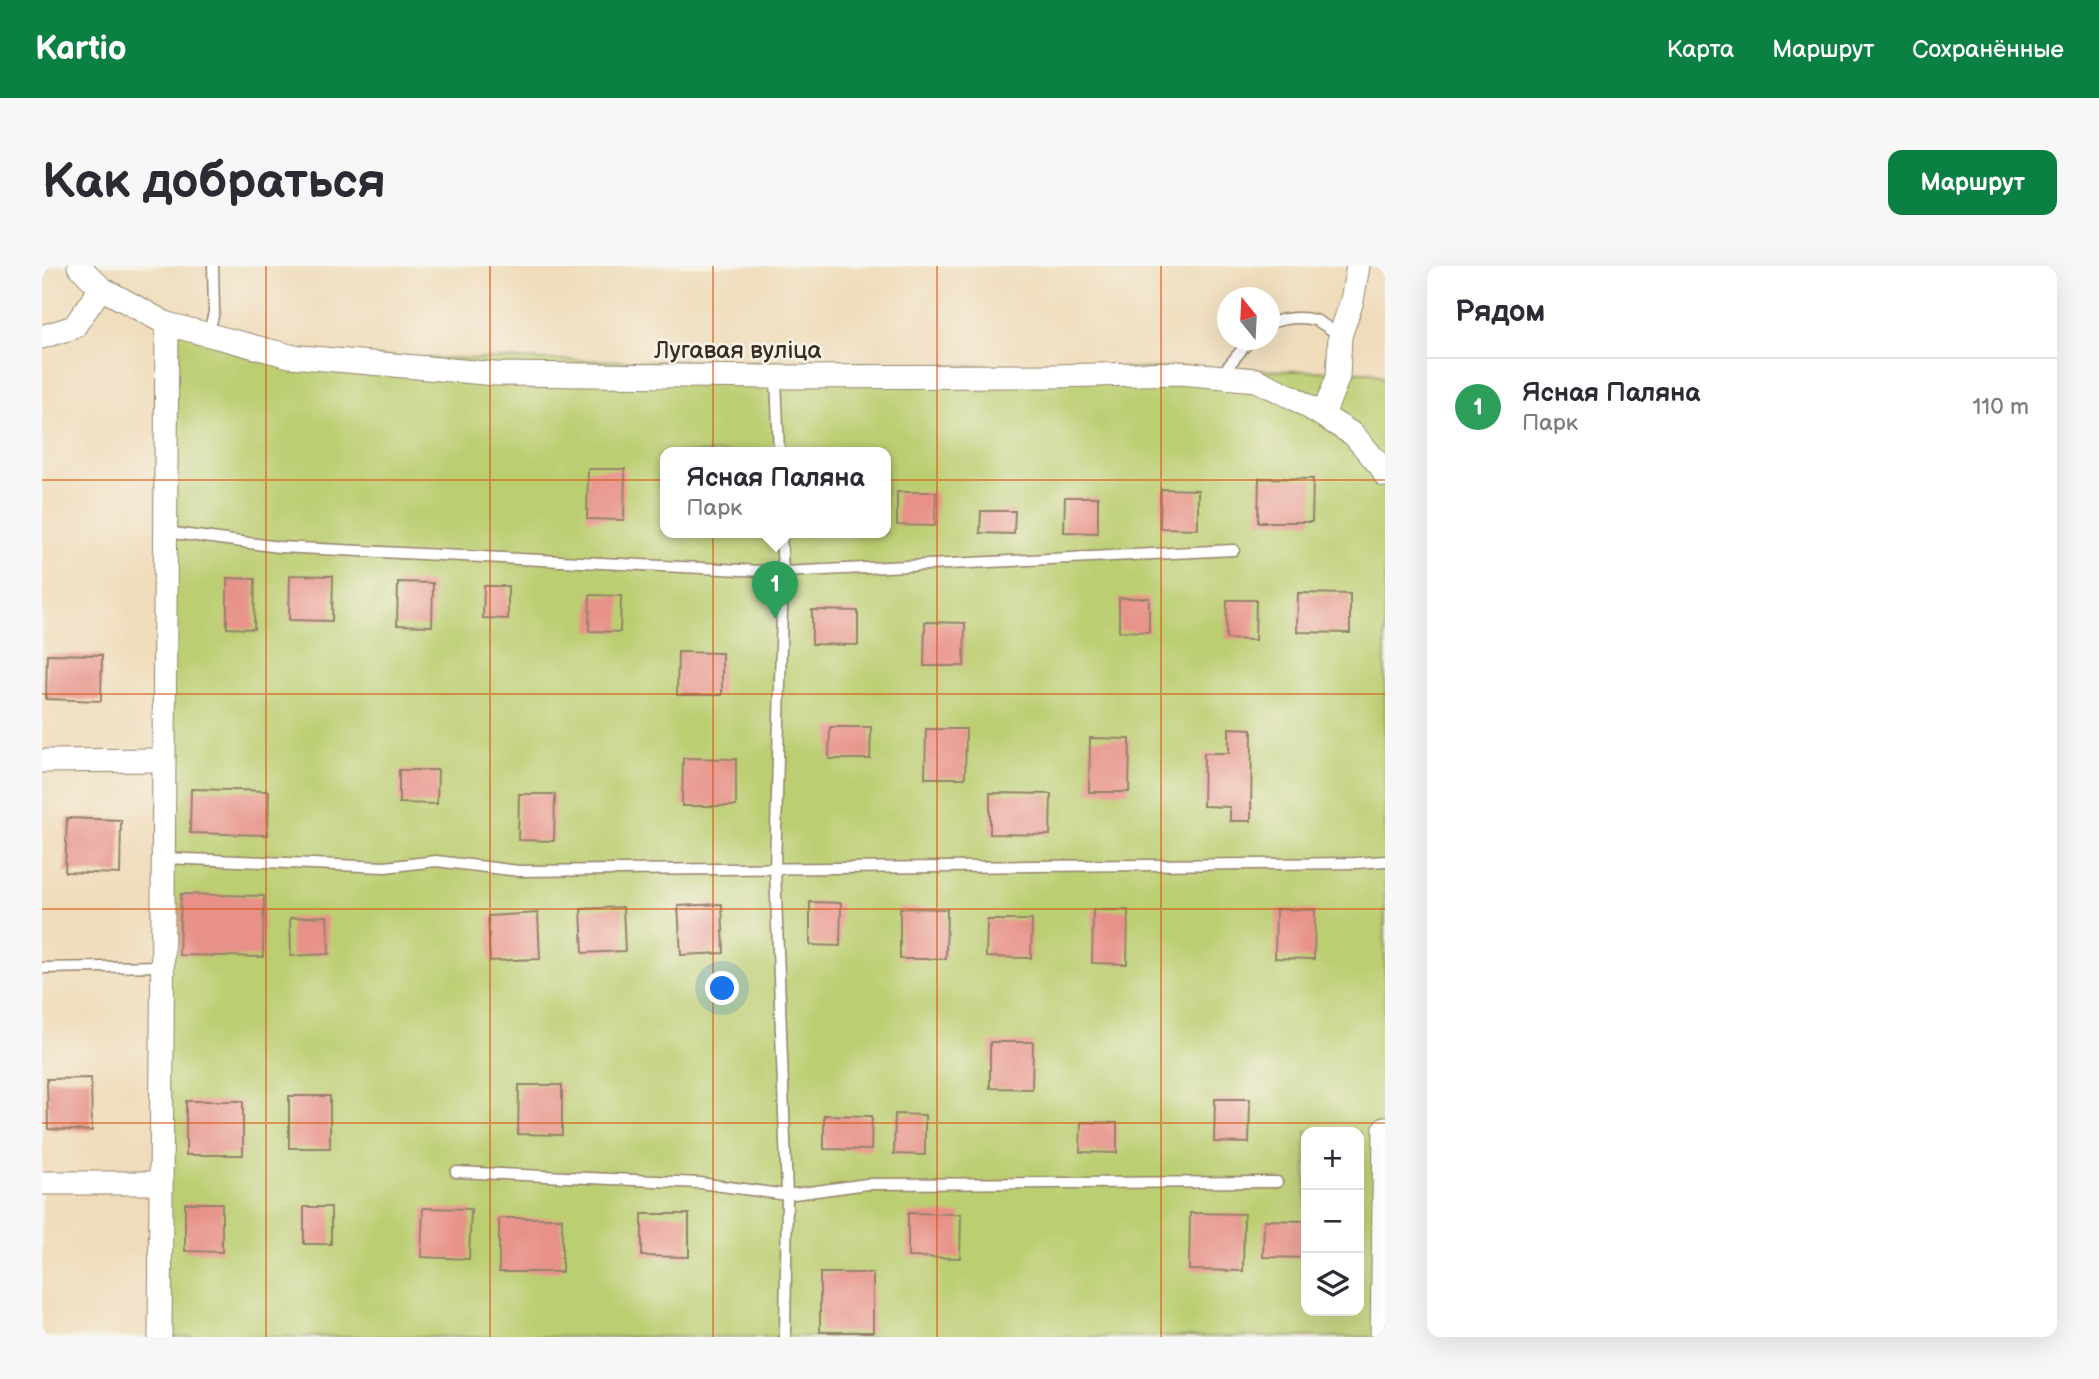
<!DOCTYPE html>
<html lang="ru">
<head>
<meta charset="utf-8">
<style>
	body { margin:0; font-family:"Balsamiq Sans",sans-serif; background:#f7f7f7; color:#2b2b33 }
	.controls { position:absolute; right:21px; bottom:21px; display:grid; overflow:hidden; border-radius:14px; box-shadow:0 7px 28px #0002 }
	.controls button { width:63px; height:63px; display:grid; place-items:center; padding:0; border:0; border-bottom:2px solid #e1e1e2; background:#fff; color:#2b2b33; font:35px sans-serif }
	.compass { position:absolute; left:1175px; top:21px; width:63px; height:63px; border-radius:50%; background:#fff; box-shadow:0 7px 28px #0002; rotate:342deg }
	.you { position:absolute; left:681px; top:723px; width:24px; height:24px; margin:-18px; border:5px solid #fff; border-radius:50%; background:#1a73e8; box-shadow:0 0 0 10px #1a73e833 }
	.badge { display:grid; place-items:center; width:46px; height:46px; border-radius:50%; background:#0b8043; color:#fff; font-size:23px; font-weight:700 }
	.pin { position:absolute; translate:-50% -58px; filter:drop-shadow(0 2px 4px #0008) }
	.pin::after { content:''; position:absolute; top:37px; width:24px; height:21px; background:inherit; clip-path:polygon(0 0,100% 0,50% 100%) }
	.popup { position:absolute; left:618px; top:181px; width:231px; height:91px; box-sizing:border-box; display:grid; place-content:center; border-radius:14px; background:#fff; filter:drop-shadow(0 2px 5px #0005); font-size:23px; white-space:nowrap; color:#7c7c81 }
	.popup b { font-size:26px; color:#2b2b33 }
	.popup::after { content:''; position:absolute; left:50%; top:100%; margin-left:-14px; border:14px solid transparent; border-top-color:#fff }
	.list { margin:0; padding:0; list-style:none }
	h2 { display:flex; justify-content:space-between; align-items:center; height:91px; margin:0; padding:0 28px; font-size:30px }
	h2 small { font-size:23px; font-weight:400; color:#7c7c81 }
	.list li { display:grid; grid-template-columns:46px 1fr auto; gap:21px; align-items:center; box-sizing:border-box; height:98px; padding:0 28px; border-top:2px solid #e1e1e2 }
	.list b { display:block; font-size:26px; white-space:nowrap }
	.list p { margin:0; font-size:23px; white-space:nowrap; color:#7c7c81 }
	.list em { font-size:23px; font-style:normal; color:#7c7c81 }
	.icon { flex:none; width:38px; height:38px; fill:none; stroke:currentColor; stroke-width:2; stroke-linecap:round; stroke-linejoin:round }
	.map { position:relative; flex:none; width:1343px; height:1071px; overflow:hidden; border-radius:14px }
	header { display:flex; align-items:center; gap:42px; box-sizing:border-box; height:98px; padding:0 35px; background:#0b8043; color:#fff }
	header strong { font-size:33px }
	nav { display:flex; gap:38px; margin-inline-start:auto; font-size:24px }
	.intro { display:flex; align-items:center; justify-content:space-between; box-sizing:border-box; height:168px; padding:0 42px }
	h1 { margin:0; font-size:49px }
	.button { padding:18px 32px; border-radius:14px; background:#0b8043; color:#fff; font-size:24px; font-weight:700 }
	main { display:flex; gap:42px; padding:0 42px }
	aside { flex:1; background:#fff; border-radius:14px; box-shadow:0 7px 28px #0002 }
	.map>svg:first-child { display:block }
	.green { fill:#bbce71; stroke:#7b7c48; stroke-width:2; fill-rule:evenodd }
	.building { fill:#e79188 }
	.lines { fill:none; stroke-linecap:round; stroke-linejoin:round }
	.lane-casing { stroke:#95836c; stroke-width:13 }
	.street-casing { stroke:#95836c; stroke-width:25 }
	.lane { stroke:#fff; stroke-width:10 }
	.street { stroke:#fff; stroke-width:23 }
	.grid { fill:none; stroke:#d7540e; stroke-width:2; stroke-opacity:0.55 }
	.labels { text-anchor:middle; stroke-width:5; stroke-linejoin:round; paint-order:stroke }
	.street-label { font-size:24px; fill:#3b2a1e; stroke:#f7f3e8 }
</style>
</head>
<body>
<header>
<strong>Kartio</strong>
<nav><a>Карта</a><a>Маршрут</a><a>Сохранённые</a></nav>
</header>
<div class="intro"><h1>Как добраться</h1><a class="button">Маршрут</a></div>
<main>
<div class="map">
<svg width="1343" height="1071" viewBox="0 0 1343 1071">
	<rect width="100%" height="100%" fill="#f7f3e8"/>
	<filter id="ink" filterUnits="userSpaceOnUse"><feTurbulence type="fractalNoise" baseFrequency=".0143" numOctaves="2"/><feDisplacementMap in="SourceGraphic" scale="14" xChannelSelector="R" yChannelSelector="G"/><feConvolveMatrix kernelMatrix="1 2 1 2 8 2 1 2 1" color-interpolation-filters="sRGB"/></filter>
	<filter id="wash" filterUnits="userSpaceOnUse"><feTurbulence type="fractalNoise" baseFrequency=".00686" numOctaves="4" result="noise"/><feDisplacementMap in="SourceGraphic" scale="28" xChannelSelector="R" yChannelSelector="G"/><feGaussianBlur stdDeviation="1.57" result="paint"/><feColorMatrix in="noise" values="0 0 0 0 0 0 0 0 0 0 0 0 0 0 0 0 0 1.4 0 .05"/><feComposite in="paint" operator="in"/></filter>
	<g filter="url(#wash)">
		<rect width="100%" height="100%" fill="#efdcba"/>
		<path class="green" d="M125 58 248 90 1330 106 1343 113V1071H118ZM623 187H843V267H623ZM1264 866H1317V1045H1264Z"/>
		<g id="blocks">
			<g class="building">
				<path d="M546 203H583L582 254 545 253Z"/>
				<path d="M1217 212 1271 213 1270 256H1216Z"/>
				<path d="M1119 223 1156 224V263L1118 262Z"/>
				<path d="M855 226H894L893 260 855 259Z"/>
				<path d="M1023 231H1056V267L1022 266Z"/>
				<path d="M939 245H973L972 268 938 267Z"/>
				<path d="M248 309 291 310 290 355 247 354Z"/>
				<path d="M185 312 213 313 212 363 185 362Z"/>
				<path d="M356 316 391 317 390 360 355 359Z"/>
				<path d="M442 320H466V353L441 352Z"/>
				<path d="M1256 327 1308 328V367L1255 366Z"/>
				<path d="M548 329 579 330 578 366 547 365Z"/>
				<path d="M1077 332H1107V366L1077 365Z"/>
				<path d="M1185 334H1214L1213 374 1184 373Z"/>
				<path d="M770 344 816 345V379L770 378Z"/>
				<path d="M883 356 923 357 922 400H882Z"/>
				<path d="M636 386 680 387V429H635Z"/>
				<path d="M5 388 60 389 59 435 4 433Z"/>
				<path d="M788 461H829L828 493H787Z"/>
				<path d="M1187 462 1210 463 1209 555H1188V541L1161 540 1162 487H1187Z"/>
				<path d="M884 463H924L923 512H883Z"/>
				<path d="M1048 472 1088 473 1087 526H1047Z"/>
				<path d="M641 492 694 493V540H640Z"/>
				<path d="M357 504H396L395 538 357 537Z"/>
				<path d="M149 523 227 525 226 569 148 567Z"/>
				<path d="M948 527 1009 528 1008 569 948 568Z"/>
				<path d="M477 528H513L512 575 476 574Z"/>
				<path d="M25 552 79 554 78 608 23 606Z"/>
				<path d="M139 628 222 630 221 691 137 689Z"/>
				<path d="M768 636 799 637 798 680 768 679Z"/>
				<path d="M680 638 682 687 639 689 636 640Z"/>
				<path d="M581 641 583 685 541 687 539 643Z"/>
				<path d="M858 642 905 643 904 693H858Z"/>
				<path d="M1234 643 1273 644 1272 693 1233 692Z"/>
				<path d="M1051 644H1086L1085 698 1050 697Z"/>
				<path d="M496 647 498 693 448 695 446 650Z"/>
				<path d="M285 650 287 688 249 690 248 652Z"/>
				<path d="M945 654H990L989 692 944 691Z"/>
				<path d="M948 776H991L990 823 948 822Z"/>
				<path d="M49 812 50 865 6 863 5 813Z"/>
				<path d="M477 819H520V869L476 868Z"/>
				<rect x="247" y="830" width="41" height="52"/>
				<path d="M1173 833H1208L1207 877 1172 876Z"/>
				<rect x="144" y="835" width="57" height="54"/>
				<path d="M853 848 883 849V889L852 888Z"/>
				<path d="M782 849 830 850 829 884 782 883Z"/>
				<path d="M1039 856 1075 857V887L1038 886Z"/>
				<path d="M143 937H180V986L143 985Z"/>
				<rect x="262" y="941" width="27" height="37"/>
				<path d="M381 942 429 943 427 993 379 991Z"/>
				<path d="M866 947 919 948 918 992 866 991Z"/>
				<path d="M1148 947 1202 948 1201 1005 1147 1004Z"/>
				<path d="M600 948H647V991L600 990Z"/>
				<rect x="457" y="952" width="63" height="54"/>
				<path d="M1222 954 1264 955V992L1221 991Z"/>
				<rect x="778" y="1007" width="53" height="59"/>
			</g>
		</g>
	</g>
	<g filter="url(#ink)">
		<use href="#blocks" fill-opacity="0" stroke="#95836c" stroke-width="2"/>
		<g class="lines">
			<g class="lane-casing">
				<g id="lane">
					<path d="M1227 58C1240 52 1259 50 1273 54 1281 57 1290 65 1298 70"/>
					<path d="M166 70 172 46 171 0"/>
					<path d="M734 111 737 187"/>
					<path d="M1177 111 1208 74"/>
					<path d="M124 266 237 281 741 306 1192 284"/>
					<path d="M739 267 741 306 733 602 745 929 743 1071"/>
					<path d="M121 592 343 601 394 595 477 605 1314 597 1343 595"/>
					<path d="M0 702 120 700"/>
					<path d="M414 906 658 917 745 929 825 918 1235 916"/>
				</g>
			</g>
			<g class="street-casing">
				<g id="street">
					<path d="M37 0 59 22 125 58 248 90 454 108 734 111 1010 110 1139 107 1214 114 1252 132 1312 169 1340 202 1343 209"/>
					<path d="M0 71 32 61 59 22"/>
					<path d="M1281 149 1296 111 1298 70 1310 35 1316 0"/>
					<path d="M0 495 122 494"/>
					<path d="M0 917H119"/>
					<path d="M118 1071 125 58"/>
					<path d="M1340 1071 1343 862"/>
				</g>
			</g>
			<use href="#lane" class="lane"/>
			<use href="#street" class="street"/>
		</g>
	</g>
	<path class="grid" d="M224 0V1071M448 0V1071M671 0V1071M895 0V1071M1119 0V1071M0 214H1343M0 428H1343M0 643H1343M0 857H1343"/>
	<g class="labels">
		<g class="street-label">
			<text x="696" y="92">Лугавая вуліца</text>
		</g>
	</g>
</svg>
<div class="controls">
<button>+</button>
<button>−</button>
<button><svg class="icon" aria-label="layers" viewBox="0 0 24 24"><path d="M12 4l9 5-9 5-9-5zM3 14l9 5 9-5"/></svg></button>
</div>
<svg class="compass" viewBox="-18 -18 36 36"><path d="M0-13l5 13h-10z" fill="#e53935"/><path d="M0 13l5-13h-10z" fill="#7c7c81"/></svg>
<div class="you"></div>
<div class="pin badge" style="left:733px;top:353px;background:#2e9e5b">1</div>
<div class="popup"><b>Ясная Паляна</b>Парк</div>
</div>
<aside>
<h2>Рядом<small></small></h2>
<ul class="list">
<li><span class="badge" style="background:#2e9e5b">1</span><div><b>Ясная Паляна</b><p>Парк</p></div><em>110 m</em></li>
</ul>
</aside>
</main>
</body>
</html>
